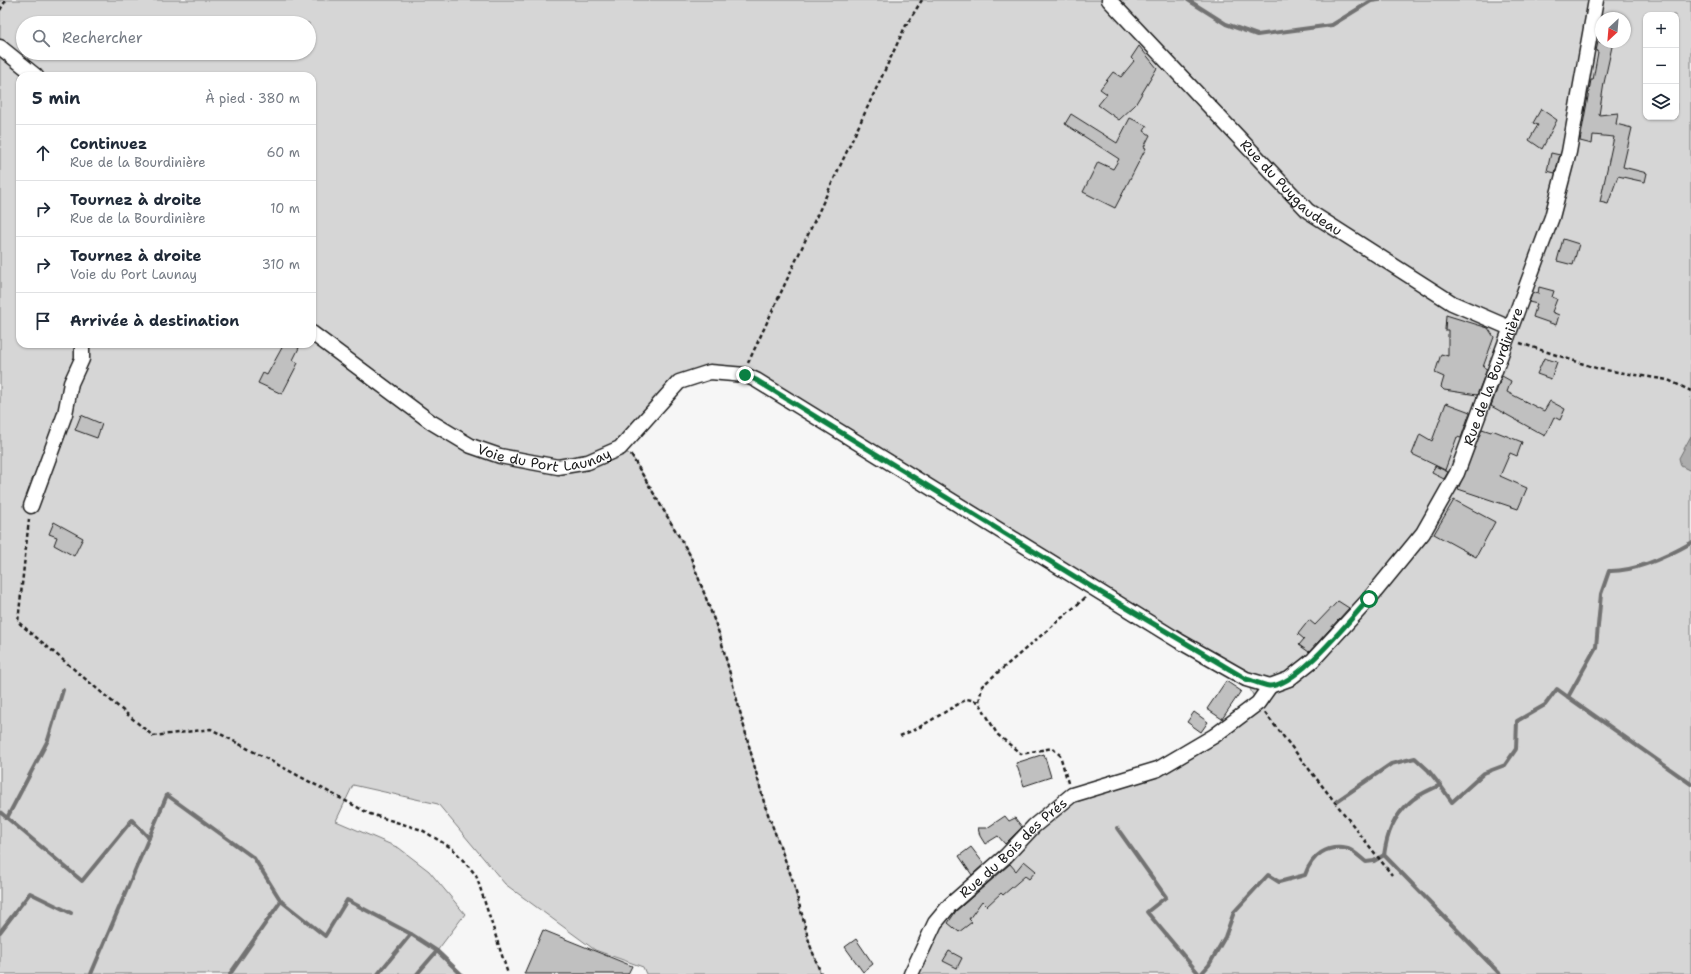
<!DOCTYPE html>
<html lang="fr">
<head>
<meta charset="utf-8">
<style>
	body { margin:0; font-family:"Shantell Sans",sans-serif; background:#f2f2f3; color:#1f2937 }
	.controls { position:absolute; right:12px; top:12px; display:grid; overflow:hidden; border-radius:8px; box-shadow:0 1px 3px #0004 }
	.controls button { width:36px; height:36px; display:grid; place-items:center; padding:0; border:0; border-bottom:1px solid #e0e1e3; background:#fff; color:#1f2937; font:20px sans-serif }
	.compass { position:absolute; left:1595px; top:12px; width:36px; height:36px; border-radius:50%; background:#fff; box-shadow:0 1px 3px #0004; rotate:206deg }
	.stop { position:absolute; width:12px; height:12px; margin:-9px; border:3px solid #0b8043; border-radius:50%; background:#fff }
	.stop.end { background:#0b8043; border-color:#fff; box-shadow:0 1px 4px #0008 }
	.list { margin:0; padding:0; list-style:none }
	h2 { display:flex; justify-content:space-between; align-items:center; height:52px; margin:0; padding:0 16px; font-size:17px }
	h2 small { font-size:13px; font-weight:400; color:#747a83 }
	.list li { display:grid; grid-template-columns:26px 1fr auto; gap:12px; align-items:center; box-sizing:border-box; height:56px; padding:0 16px; border-top:1px solid #e0e1e3 }
	.list b { display:block; font-size:15px; white-space:nowrap }
	.list p { margin:0; font-size:13px; white-space:nowrap; color:#747a83 }
	.list em { font-size:13px; font-style:normal; color:#747a83 }
	.icon { flex:none; width:22px; height:22px; fill:none; stroke:currentColor; stroke-width:2; stroke-linecap:round; stroke-linejoin:round }
	.map { position:relative; flex:none; width:1691px; height:974px; overflow:hidden }
	.search { position:absolute; background:#fff; box-shadow:0 1px 3px #0004; left:16px; top:16px; width:300px; height:44px; display:flex; align-items:center; gap:10px; box-sizing:border-box; padding:0 14px; border-radius:22px; color:#747a83; font-size:15px }
	.panel { position:absolute; background:#fff; box-shadow:0 1px 3px #0004; left:16px; top:72px; width:300px; height:276px; border-radius:12px }
	.map>svg:first-child { display:block }
	.green { fill:#d6d6d6; stroke:#797979; fill-rule:evenodd }
	.water { fill:#acacac; stroke:#727272 }
	.lines { fill:none; stroke-linecap:round; stroke-linejoin:round }
	.stream { stroke:#727272; stroke-width:4 }
	.building { fill:#c0c0c0; stroke:#1c1c1c }
	.minor-casing { stroke:#1c1c1c; stroke-width:17 }
	.path { stroke:#1c1c1c; stroke-width:2.5; stroke-dasharray:4 3; stroke-linecap:butt }
	.minor { stroke:#fff; stroke-width:14 }
	.route { stroke:#0b8043; stroke-width:5 }
	.labels { text-anchor:middle; stroke-width:3; stroke-linejoin:round; paint-order:stroke }
	.street-label { font-size:14px; fill:#1c1c1c; stroke:#fff }
</style>
</head>
<body>
<div class="map">
<svg width="1691" height="974" viewBox="0 0 1691 974">
	<rect width="100%" height="100%" fill="#f6f6f6"/>
	<filter id="ink" filterUnits="userSpaceOnUse"><feTurbulence type="fractalNoise" baseFrequency=".025" numOctaves="2"/><feDisplacementMap in="SourceGraphic" scale="8" xChannelSelector="R" yChannelSelector="G"/><feConvolveMatrix kernelMatrix="1 2 1 2 8 2 1 2 1" color-interpolation-filters="sRGB"/></filter>
	<g filter="url(#ink)">
		<path class="green" d="M0 0H1691V974H911L935 923 1072 795 1158 769 1257 703 1245 679 745 375 679 382 620 448 632 456 690 555 720 636 765 806 790 873 810 945 821 974H646L643 967 595 950 505 884 438 804 353 785 336 821 399 848 429 871 465 914 437 951 461 974H0ZM1646 15H1676V117H1646ZM1601 18H1625V42H1601ZM23 23H309V53H23ZM20 76H312V344H20Z"/>
		<path class="water" d="M1691 436V471L1681 466 1679 458Z"/>
		<g class="lines">
			<g class="stream">
				<path d="M1188 0 1226 24 1257 35 1332 25 1371 1 1379 0"/>
				<path d="M1568 697 1691 784"/>
				<path d="M1337 801 1391 764 1415 758 1428 770 1440 785"/>
				<path d="M0 812 82 881 132 820 149 838"/>
				<path d="M7 818 48 740 63 690"/>
				<path d="M1117 828 1166 897 1147 912 1199 974"/>
				<path d="M1384 855 1500 974"/>
				<path d="M0 932 30 893 71 913"/>
				<path d="M91 974 167 795 254 858 281 901 325 936 347 900 411 934 437 951 461 974"/>
				<path d="M230 974 281 901"/>
				<path d="M378 974 411 934"/>
				<path d="M417 974 437 951"/>
				<path d="M1201 974 1209 965 1225 937 1234 912 1268 875 1279 882 1305 875C1312 855 1327 844 1348 849 1354 851 1361 858 1366 862L1374 861 1384 855C1387 834 1393 817 1410 802 1417 795 1430 790 1440 785L1452 802 1484 773 1505 765 1516 749 1517 721 1545 705 1557 689 1568 697 1596 647 1601 594 1609 571C1636 572 1668 556 1691 543"/>
			</g>
		</g>
		<g class="building">
			<path d="M1598 42H1613L1604 83 1599 115 1618 113 1616 124 1632 128 1623 167 1647 173 1645 182 1618 176 1608 204 1600 202 1614 137 1593 135 1592 144 1580 141 1591 80H1593L1598 52 1596 51Z"/>
			<path d="M1139 46 1157 68 1135 105 1119 120 1098 105 1107 94 1100 89 1113 72 1121 77 1134 61 1131 58Z"/>
			<path d="M1541 109 1557 120 1542 149 1529 140 1538 125 1533 123Z"/>
			<path d="M1071 114 1117 143 1130 118 1147 126 1144 131 1150 135 1144 147 1146 148 1115 208 1083 192 1098 162 1113 169 1119 159 1065 124Z"/>
			<path d="M1551 153 1560 155 1555 173 1547 171Z"/>
			<path d="M1563 239 1579 244 1573 265 1557 261Z"/>
			<path d="M1539 287 1554 291 1552 297 1557 299 1552 312 1559 315 1556 325 1533 317 1537 304 1529 302 1533 292 1538 294Z"/>
			<path d="M1446 315 1488 328 1494 337 1483 367 1487 369 1477 395 1444 390 1441 387 1444 377 1435 373 1441 354 1448 356V330H1445Z"/>
			<path d="M284 344H292L299 348 293 360 298 363 282 394 258 383 263 373 267 375Z"/>
			<path d="M1544 358 1557 362 1551 379 1537 374Z"/>
			<path d="M1502 376 1511 381 1507 392 1544 411 1550 401 1565 409 1560 420 1554 417 1545 436 1491 406Z"/>
			<path d="M1446 403 1470 412 1461 438 1457 437 1445 470 1412 454 1420 434 1432 441Z"/>
			<path d="M81 415 102 424 97 438 75 430Z"/>
			<path d="M1482 429 1491 432 1492 430 1522 442 1517 456 1510 453 1500 476 1527 488 1518 509 1458 489Z"/>
			<path d="M1435 466 1448 472 1444 479 1432 473Z"/>
			<path d="M1454 500 1495 522 1476 557 1434 534Z"/>
			<path d="M54 522 83 538 74 556 54 545 57 537 49 534Z"/>
			<path d="M1338 601 1349 608 1309 652 1299 645 1304 639 1298 634 1309 620 1315 625Z"/>
			<path d="M1226 681 1241 691 1222 719 1207 709Z"/>
			<path d="M1194 712 1208 722 1201 732 1187 722Z"/>
			<path d="M1044 754 1051 777 1024 786 1016 763Z"/>
			<path d="M1005 816 1009 821 1015 818 1022 827 1005 844 998 836 985 844 980 836 978 828H987Z"/>
			<path d="M971 847 984 864 972 875 959 856Z"/>
			<path d="M1024 861 1036 871 1029 879 1025 876 1003 895 1001 893 987 906 982 901 969 919 972 922 959 932 948 923 956 911 1010 864 1016 871Z"/>
			<path d="M543 930 632 966 628 974H524Z"/>
			<path d="M856 939 873 964 863 972 845 947Z"/>
			<path d="M949 951 962 958 957 968 943 961Z"/>
		</g>
		<g class="lines">
			<g class="minor-casing">
				<g id="minor">
					<path id="s1" d="M1109 0 1308 211 1452 303 1510 328"/>
					<path d="M0 47 36 76"/>
					<path id="s2" d="M312 333 431 422 471 446 500 456 558 467 588 462 620 448 679 382 710 372 745 375 756 380 1179 641 1246 679 1270 686"/>
					<path d="M31 506 65 414 71 383 82 359V344"/>
					<path id="s3" d="M1270 686 1289 679 1313 660 1369 599 1423 533 1457 473 1552 217 1569 152 1596 0"/>
					<path id="s4" d="M911 974 935 923 950 905 1006 856 1034 826 1072 795 1158 769 1214 736 1258 703 1270 686"/>
				</g>
			</g>
			<g class="path">
				<path d="M0 10 6 0"/>
				<path d="M1520 343 1599 369 1668 380 1691 391"/>
				<path d="M748 363 905 27 922 0"/>
				<path d="M631 455 690 555 720 636 765 806 793 881 810 945 821 974"/>
				<path d="M29 519 18 622 153 736 211 729 370 814 422 830 453 849 476 875 508 974"/>
				<path d="M1265 713 1392 875"/>
				<path d="M900 736 918 728 967 699 979 702"/>
				<path d="M1068 783 1060 755 1052 748 1021 754 997 734 979 702 982 686 1085 598"/>
			</g>
			<use href="#minor" class="minor"/>
		</g>
	</g>
	<g class="lines" filter="url(#ink)">
		<path class="route" d="M745 375 756 380 1090 586 1246 679C1253 681 1262 685 1269 686 1297 687 1350 619 1369 599"/>
	</g>
	<g class="labels">
		<g class="street-label">
			<text dy="5" stroke="none"><textPath href="#s1" startOffset="262">Rue du Puygaudeau</textPath></text>
			<text dy="5" stroke="none"><textPath href="#s3" startOffset="391">Rue de la Bourdinière</textPath></text>
			<text dy="5" stroke="none"><textPath href="#s2" startOffset="271">Voie du Port Launay</textPath></text>
			<text dy="5" stroke="none"><textPath href="#s4" startOffset="165">Rue du Bois des Prés</textPath></text>
		</g>
	</g>
</svg>
<div class="controls">
<button>+</button>
<button>−</button>
<button><svg class="icon" aria-label="layers" viewBox="0 0 24 24"><path d="M12 4l9 5-9 5-9-5zM3 14l9 5 9-5"/></svg></button>
</div>
<svg class="compass" viewBox="-18 -18 36 36"><path d="M0-13l5 13h-10z" fill="#e53935"/><path d="M0 13l5-13h-10z" fill="#747a83"/></svg>
<div class="stop" style="left:1369px;top:599px"></div>
<div class="stop end" style="left:745px;top:375px"></div>
<div class="search"><svg class="icon" aria-label="search" viewBox="0 0 24 24"><circle cx="10" cy="10" r="6"/><path d="M15 15l6 6"/></svg>Rechercher</div>
<section class="panel">
<h2>5 min<small>À pied · 380 m</small></h2>
<ul class="list">
<li><svg class="icon" aria-label="ahead" viewBox="0 0 24 24"><path d="M12 20V5M6 11l6-6 6 6"/></svg><div><b>Continuez</b><p>Rue de la Bourdinière</p></div><em>60 m</em></li>
<li><svg class="icon" aria-label="right" viewBox="0 0 24 24"><path d="M7 20v-9h11M14 6l5 5-5 5"/></svg><div><b>Tournez à droite</b><p>Rue de la Bourdinière</p></div><em>10 m</em></li>
<li><svg class="icon" aria-label="right" viewBox="0 0 24 24"><path d="M7 20v-9h11M14 6l5 5-5 5"/></svg><div><b>Tournez à droite</b><p>Voie du Port Launay</p></div><em>310 m</em></li>
<li><svg class="icon" aria-label="arrive" viewBox="0 0 24 24"><path d="M6 21V4h12l-3 4 3 4H6"/></svg><div><b>Arrivée à destination</b></div></li>
</ul>
</section>
</div>
</body>
</html>
